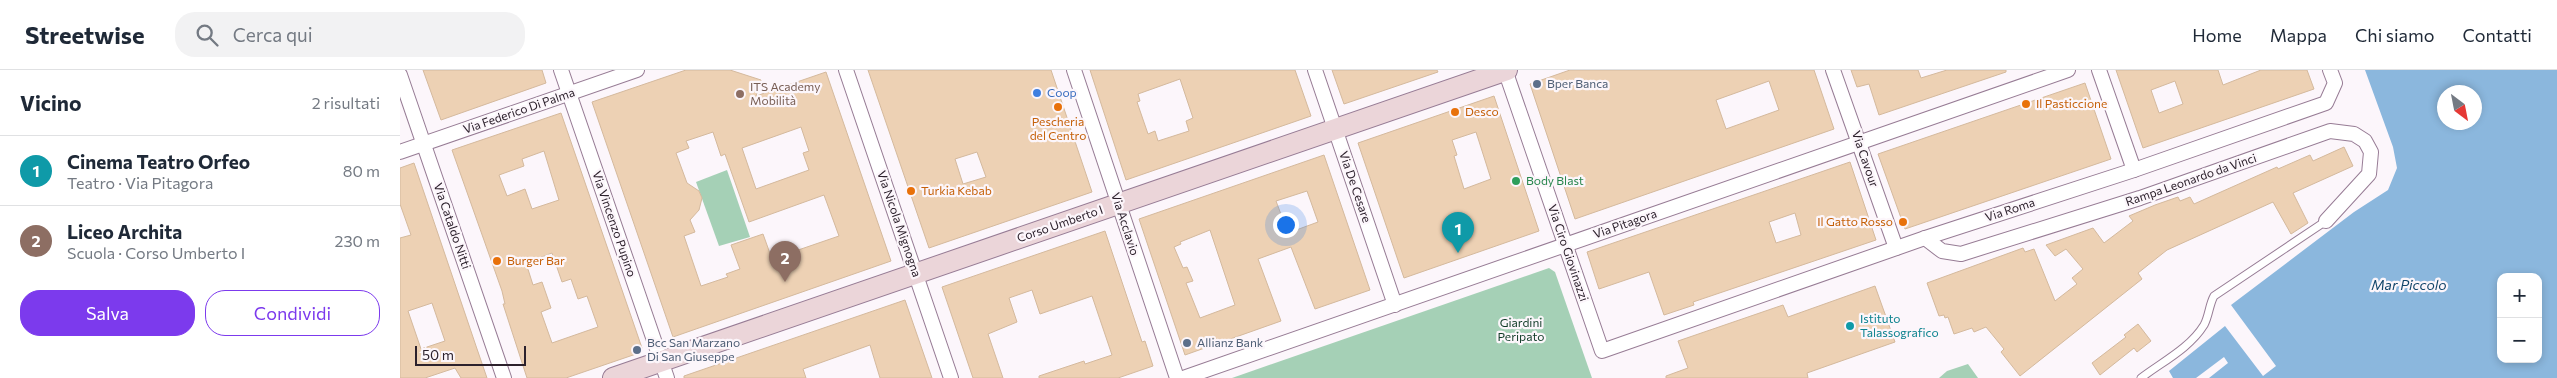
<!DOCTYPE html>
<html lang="it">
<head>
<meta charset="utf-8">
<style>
	body { margin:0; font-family:Commissioner,sans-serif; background:#f2f2f3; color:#1f2937 }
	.controls { position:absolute; right:15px; bottom:15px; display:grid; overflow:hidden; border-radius:10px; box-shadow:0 2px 8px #0003 }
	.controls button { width:45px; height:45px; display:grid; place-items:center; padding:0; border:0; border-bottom:1px solid #e0e1e3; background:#fff; color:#1f2937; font:25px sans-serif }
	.compass { position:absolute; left:2037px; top:15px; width:45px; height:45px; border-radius:50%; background:#fff; box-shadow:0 2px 8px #0003; rotate:148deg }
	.scale { position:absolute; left:15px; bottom:12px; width:111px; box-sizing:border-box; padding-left:5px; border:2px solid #2c212c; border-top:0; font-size:14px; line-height:18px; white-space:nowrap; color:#2c212c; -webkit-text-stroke:4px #fcf6fb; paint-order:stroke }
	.you { position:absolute; left:885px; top:154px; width:18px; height:18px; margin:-12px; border:4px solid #fff; border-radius:50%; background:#1a73e8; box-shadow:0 0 0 8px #1a73e833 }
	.badge { display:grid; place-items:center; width:32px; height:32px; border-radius:50%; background:#7c3aed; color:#fff; font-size:16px; font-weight:700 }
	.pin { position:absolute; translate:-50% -41px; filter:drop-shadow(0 1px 2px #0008) }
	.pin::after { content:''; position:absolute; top:26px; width:18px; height:15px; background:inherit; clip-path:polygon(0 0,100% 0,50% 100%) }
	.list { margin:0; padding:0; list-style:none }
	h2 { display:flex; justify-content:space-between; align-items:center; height:65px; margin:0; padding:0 20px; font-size:21px }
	h2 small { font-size:16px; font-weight:400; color:#747a83 }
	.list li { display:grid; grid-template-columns:32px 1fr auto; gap:15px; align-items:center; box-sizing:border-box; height:70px; padding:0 20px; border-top:1px solid #e0e1e3 }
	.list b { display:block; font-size:19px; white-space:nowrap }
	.list p { margin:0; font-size:16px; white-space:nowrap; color:#747a83 }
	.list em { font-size:16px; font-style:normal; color:#747a83 }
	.actions { display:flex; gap:10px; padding:15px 20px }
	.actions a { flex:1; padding:11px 0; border:1px solid #7c3aed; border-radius:20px; text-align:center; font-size:18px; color:#7c3aed }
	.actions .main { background:#7c3aed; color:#fff }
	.icon { flex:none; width:28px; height:28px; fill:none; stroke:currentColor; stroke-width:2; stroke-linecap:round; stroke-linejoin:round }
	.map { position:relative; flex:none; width:2157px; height:308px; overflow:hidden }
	header { display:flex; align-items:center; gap:30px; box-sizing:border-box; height:70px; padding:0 25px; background:#fff; border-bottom:1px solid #e0e1e3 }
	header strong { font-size:24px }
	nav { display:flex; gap:28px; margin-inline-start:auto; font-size:18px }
	.search { width:350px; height:45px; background:#f2f2f3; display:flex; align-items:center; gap:12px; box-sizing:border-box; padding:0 18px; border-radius:20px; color:#747a83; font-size:19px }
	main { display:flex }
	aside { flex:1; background:#fff }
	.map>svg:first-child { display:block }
	.green { fill:#a5d0b6 }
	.water { fill:#8bb7dd; fill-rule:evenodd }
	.building { fill:#edd1b4; stroke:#d4b99d; fill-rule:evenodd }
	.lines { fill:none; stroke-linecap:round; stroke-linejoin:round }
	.lane-casing { stroke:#977c95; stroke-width:9 }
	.street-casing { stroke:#977c95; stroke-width:16 }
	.secondary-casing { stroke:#977c95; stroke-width:22 }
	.lane { stroke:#fff; stroke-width:7 }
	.street { stroke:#fff; stroke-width:14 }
	.secondary { stroke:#ebd5d9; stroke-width:20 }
	.service-dot { fill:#5c6f8a; stroke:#fcf6fb; stroke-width:2 }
	.shop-dot { fill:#3f7fe0; stroke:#fcf6fb; stroke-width:2 }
	.education-dot { fill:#8d6e63; stroke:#fcf6fb; stroke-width:2 }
	.food-dot { fill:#e8710a; stroke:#fcf6fb; stroke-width:2 }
	.leisure-dot { fill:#2e9e5b; stroke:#fcf6fb; stroke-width:2 }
	.culture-dot { fill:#0f9aa8; stroke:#fcf6fb; stroke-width:2 }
	.labels { text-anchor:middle; stroke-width:4.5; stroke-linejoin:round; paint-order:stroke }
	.service-label { font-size:12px; fill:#4e5e75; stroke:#fcf6fb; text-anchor:start }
	.education-label { font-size:12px; fill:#785e54; stroke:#fcf6fb; text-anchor:start }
	.shop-label { font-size:12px; fill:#366cbe; stroke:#fcf6fb; text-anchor:start }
	.food-label { font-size:12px; fill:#c56008; stroke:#fcf6fb; text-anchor:start }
	.street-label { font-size:12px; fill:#2c212c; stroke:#fcf6fb }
	.leisure-label { font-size:12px; fill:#27864d; stroke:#fcf6fb; text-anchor:start }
	.culture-label { font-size:12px; fill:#0d838f; stroke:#fcf6fb; text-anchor:start }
	.park-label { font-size:12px; fill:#0e3a25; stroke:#fcf6fb }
	.water-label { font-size:14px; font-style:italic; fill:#12456a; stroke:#fcf6fb }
</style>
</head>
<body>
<header>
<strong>Streetwise</strong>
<div class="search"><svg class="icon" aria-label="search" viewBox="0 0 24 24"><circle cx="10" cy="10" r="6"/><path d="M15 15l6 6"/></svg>Cerca qui</div>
<nav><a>Home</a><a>Mappa</a><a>Chi siamo</a><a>Contatti</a></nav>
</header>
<main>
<aside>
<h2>Vicino<small>2 risultati</small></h2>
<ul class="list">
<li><span class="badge" style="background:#0f9aa8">1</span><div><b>Cinema Teatro Orfeo</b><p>Teatro · Via Pitagora</p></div><em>80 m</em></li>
<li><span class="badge" style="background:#8d6e63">2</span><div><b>Liceo Archita</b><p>Scuola · Corso Umberto I</p></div><em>230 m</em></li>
</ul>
<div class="actions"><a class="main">Salva</a><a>Condividi</a></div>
</aside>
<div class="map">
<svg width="2157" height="308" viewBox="0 0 2157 308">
	<rect width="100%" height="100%" fill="#fcf6fb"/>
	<g class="green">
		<path d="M327 100 350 167 319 176 296 112Z"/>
		<path d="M1149 198 1155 202 1192 308H832Z"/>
		<path d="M1568 294 1578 308H1539L1547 301Z"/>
	</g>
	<path class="water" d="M1965 0H2157V308H1809L1828 293 1824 287 1796 308H1773L1769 301 1825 256 1863 306 1876 296 1831 235 1954 142 1988 120 1997 98 1993 77ZM2044 22H2074V52H2044ZM2101 207H2138V289H2101Z"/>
	<g class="building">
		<path d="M23 0H142L146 13 41 50Z"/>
		<path d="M286 0H330L361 10 356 26 426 2 491 191 273 267 192 32ZM401 57 409 81 403 83 409 100 356 119 342 78ZM313 62 321 86 325 84 349 152 424 125 439 166 372 189 363 164 331 175 340 199 326 204 328 207 301 216 284 166 295 162 290 150 299 140 302 128 299 121 287 113 276 83 289 78 286 71Z"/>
		<path d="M468 0H651L692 122 529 178ZM577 82 586 107 563 114 555 89Z"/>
		<path d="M690 0H895L911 46 726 110ZM780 9 793 48 786 51 789 61 758 71 755 61 748 64 737 32 740 31 738 24Z"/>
		<path d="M932 0H1037L1038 2 944 34Z"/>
		<path d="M1170 0H1414L1434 59 1175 149 1130 14ZM1369 11 1379 40 1326 59 1316 30Z"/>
		<path d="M1451 0H1518L1521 8 1547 0H1606V2L1479 45 1469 14 1457 17Z"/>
		<path d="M1716 0H1818L1823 15 1861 0H1907L1914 19 1743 78ZM1775 11 1783 34 1759 43 1751 20Z"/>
		<path d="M1685 13 1711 89 1505 159 1478 84Z"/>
		<path d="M1094 26 1139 161 1004 208 958 73ZM1076 62 1091 109 1064 119 1054 86 1057 85 1052 70Z"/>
		<path d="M161 43 242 278 239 283 166 308H127L103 234H105L102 221 52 80ZM144 81 159 130 132 139 125 119 107 126 99 105 124 96 122 89ZM152 183 162 212 171 209 178 229 187 226 198 257 152 273 141 242 151 238 142 212 133 215 126 193Z"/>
		<path d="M1944 77 1953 96 1893 123 1908 153 1891 164 1873 132 1767 180 1738 203 1742 209 1620 306 1601 282 1604 279 1586 257 1574 262 1572 258 1554 264 1548 247 1545 248 1544 245 1539 246 1527 213 1623 178 1625 182 1634 179 1655 231 1677 214 1672 208 1683 199 1666 179 1655 186 1646 175 1693 158 1704 173 1733 151 1729 146 1755 135 1778 127 1780 131 1790 127 1794 134 1877 97 1878 99 1910 85 1913 91Z"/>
		<path d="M924 85 970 220 915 239 891 177 858 189 881 251 785 285 739 149ZM907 121 918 152 888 163 876 131ZM810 160 835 235 800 248 786 213 793 211 787 197 783 198 774 177 781 174 780 172Z"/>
		<path d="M1450 92 1476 170 1293 232 1294 235 1264 245 1249 202 1199 219 1187 182ZM1395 143 1401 165 1376 173 1369 152Z"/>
		<path d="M14 93 76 276 87 308H61L55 298 25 308H0V168L11 165 0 134V98ZM32 233 45 271 21 279 8 241Z"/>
		<path d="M705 161 742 272 745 271 753 296 718 308H639V306L684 291 685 294 712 285 692 226 640 244 632 220 609 228 617 252 588 264 603 308H573L542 217Z"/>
		<path d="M1475 216 1495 272 1407 303 1408 308H1266V306L1288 298 1278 271 1383 235 1388 247Z"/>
		<path d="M505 230 532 308H480L470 275 403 299 406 308H284V306Z"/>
		<path d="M1738 254 1751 271 1737 282 1734 278 1700 305 1692 293 1726 267 1724 265Z"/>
	</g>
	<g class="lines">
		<g class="lane-casing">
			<path id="lane" d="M1741 308C1762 292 1790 278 1804 255 1809 246 1809 235 1814 226L1926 151"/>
		</g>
		<g class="street-casing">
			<g id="street">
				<path d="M161 0 267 308"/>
				<path d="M446 0 551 308"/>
				<path d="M674 0 777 308"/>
				<path d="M915 0 995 235"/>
				<path d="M1105 0 1202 281 1525 168 1734 100 1926 33 1935 13 1930 0"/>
				<path d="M1433 0 1496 178"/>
				<path d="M1699 0 1734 100"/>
				<path d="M0 5 104 308"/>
				<path d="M0 82 237 0"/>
				<path d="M1525 168 1542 181 1561 184 1740 128 1930 61 1954 64 1965 71 1971 82 1969 104 1926 151"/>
				<path d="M783 308 1668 0"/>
			</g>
		</g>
		<g class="secondary-casing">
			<path id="secondary" d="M213 308 1107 0"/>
		</g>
		<use href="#lane" class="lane"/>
		<use href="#street" class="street"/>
		<use href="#secondary" class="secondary"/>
	</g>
	<g class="service-dot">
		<circle cx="1137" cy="14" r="5"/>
		<circle cx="787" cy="273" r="5"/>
		<circle cx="237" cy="280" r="5"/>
	</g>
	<circle class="shop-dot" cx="637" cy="23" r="5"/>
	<circle class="education-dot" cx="340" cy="24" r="5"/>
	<g class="food-dot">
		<circle cx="1626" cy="34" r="5"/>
		<circle cx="658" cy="37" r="5"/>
		<circle cx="1055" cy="42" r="5"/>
		<circle cx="511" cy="121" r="5"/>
		<circle cx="1503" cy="152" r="5"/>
		<circle cx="97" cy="191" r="5"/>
	</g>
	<circle class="leisure-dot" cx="1116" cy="111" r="5"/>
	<circle class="culture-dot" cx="1450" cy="256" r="5"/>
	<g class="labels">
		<g class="service-label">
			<text x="1147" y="18">Bper Banca</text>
			<text x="247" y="277">Bcc San Marzano<tspan x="247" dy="14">Di San Giuseppe</tspan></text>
			<text x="797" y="277">Allianz Bank</text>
		</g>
		<g class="education-label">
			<text x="350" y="21">ITS Academy<tspan x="350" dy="14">Mobilità</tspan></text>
		</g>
		<g class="shop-label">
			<text x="647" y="27">Coop</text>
		</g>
		<g class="food-label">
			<text x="1636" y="38">Il Pasticcione</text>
			<text x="1065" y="46">Desco</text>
			<text x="658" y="56" text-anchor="middle">Pescheria<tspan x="658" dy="14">del Centro</tspan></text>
			<text x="521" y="125">Turkia Kebab</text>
			<text x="1493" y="156" text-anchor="end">Il Gatto Rosso</text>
			<text x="107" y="195">Burger Bar</text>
		</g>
		<g class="street-label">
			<text transform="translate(119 41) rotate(-19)" y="4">Via Federico Di Palma</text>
			<text transform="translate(1465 89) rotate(71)" y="4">Via Cavour</text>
			<text transform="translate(1791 110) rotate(-19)" y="4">Rampa Leonardo da Vinci</text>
			<text transform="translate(955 117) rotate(71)" y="4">Via De Cesare</text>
			<text transform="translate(1610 140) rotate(-18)" y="4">Via Roma</text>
			<text transform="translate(214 154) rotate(71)" y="4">Via Vincenzo Pupino</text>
			<text transform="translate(499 154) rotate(71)" y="4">Via Nicola Mignogna</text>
			<text transform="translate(660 154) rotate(-19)" y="4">Corso Umberto I</text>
			<text transform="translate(725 154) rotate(72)" y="4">Via Acclavio</text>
			<text transform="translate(1225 154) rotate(-19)" y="4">Via Pitagora</text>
			<text transform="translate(52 156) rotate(71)" y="4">Via Cataldo Nitti</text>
			<text transform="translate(1168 183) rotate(71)" y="4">Via Ciro Giovinazzi</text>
		</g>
		<g class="leisure-label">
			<text x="1126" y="115">Body Blast</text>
		</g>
		<g class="culture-label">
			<text x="1460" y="253">Istituto<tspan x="1460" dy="14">Talassografico</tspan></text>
		</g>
		<g class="park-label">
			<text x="1121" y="257">Giardini<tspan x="1121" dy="14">Peripato</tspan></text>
		</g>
		<g class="water-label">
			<text x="2009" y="220">Mar Piccolo</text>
		</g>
	</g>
</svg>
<div class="controls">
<button>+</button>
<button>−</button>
</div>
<svg class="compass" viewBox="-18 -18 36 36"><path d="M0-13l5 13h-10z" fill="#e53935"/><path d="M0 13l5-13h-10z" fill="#747a83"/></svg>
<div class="scale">50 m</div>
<div class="you"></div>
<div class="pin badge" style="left:1058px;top:183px;background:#0f9aa8">1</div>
<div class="pin badge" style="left:385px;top:212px;background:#8d6e63">2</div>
</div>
</main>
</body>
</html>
